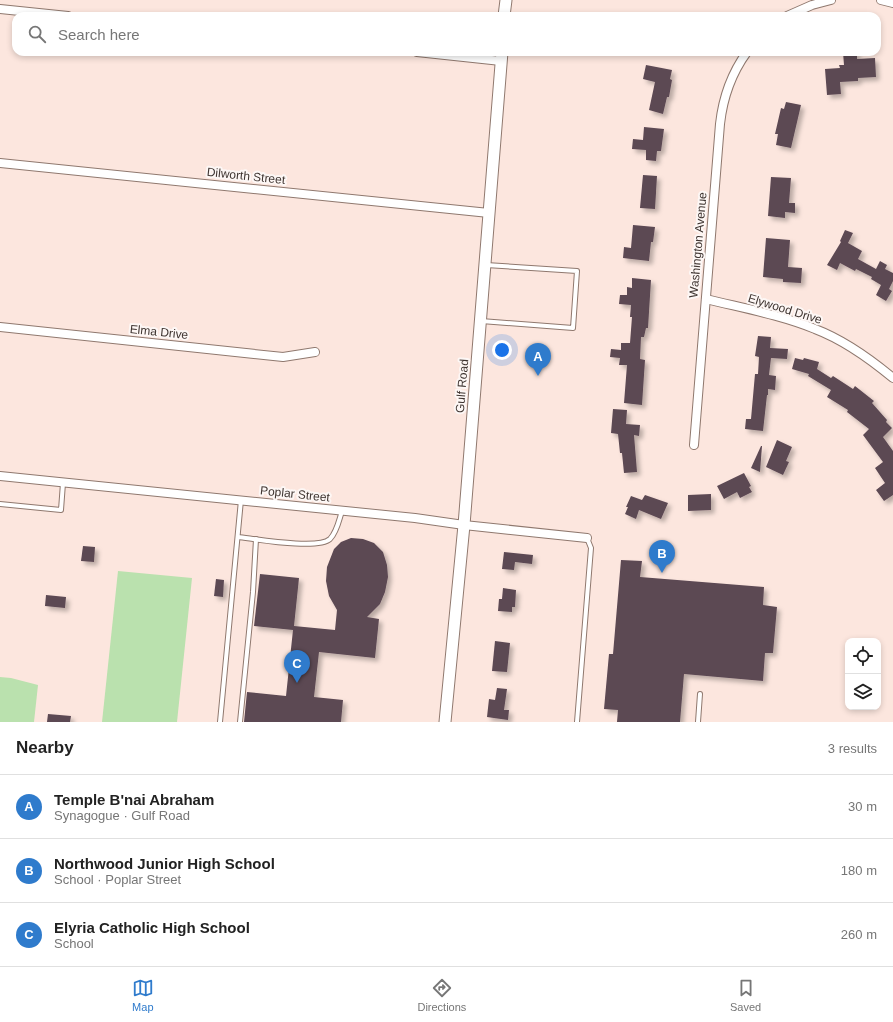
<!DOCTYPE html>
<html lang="en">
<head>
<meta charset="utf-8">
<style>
	body { margin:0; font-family:Helvetica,sans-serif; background:#f2f2f2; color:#222 }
	.controls { position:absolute; right:12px; bottom:12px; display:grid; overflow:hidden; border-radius:8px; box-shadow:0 2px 6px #0003 }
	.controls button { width:36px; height:36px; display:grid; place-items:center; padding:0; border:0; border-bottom:1px solid #e0e0e0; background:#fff; color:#222; font:20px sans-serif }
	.you { position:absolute; left:502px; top:350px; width:14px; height:14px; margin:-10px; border:3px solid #fff; border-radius:50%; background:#1a73e8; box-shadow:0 0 0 6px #1a73e833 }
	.badge { display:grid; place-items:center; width:26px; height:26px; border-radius:50%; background:#2f7bcc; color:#fff; font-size:13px; font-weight:700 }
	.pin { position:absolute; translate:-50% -33px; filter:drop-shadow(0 1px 2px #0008) }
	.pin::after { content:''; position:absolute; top:21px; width:14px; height:12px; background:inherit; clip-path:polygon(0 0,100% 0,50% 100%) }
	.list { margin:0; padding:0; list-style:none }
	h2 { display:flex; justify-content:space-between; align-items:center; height:52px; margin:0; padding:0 16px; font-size:17px }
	h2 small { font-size:13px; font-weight:400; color:#767676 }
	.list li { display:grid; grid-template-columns:26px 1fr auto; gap:12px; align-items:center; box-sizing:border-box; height:64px; padding:0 16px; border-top:1px solid #e0e0e0 }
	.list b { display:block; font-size:15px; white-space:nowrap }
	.list p { margin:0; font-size:13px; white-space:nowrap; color:#767676 }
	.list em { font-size:13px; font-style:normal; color:#767676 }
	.icon { flex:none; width:22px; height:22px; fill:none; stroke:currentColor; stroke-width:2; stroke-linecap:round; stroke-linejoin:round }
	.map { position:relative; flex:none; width:893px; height:722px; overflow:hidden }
	.search { position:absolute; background:#fff; box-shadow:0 2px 6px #0003; left:12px; right:12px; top:12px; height:44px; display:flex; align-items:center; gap:10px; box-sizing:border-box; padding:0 14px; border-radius:12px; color:#767676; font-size:15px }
	.sheet { height:244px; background:#fff }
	nav { display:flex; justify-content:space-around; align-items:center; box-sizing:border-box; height:56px; border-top:1px solid #e0e0e0; background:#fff; font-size:11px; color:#767676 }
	nav a { display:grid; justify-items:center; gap:2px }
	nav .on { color:#2f7bcc }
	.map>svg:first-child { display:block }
	.green { fill:#bae1ae }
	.building { fill:#5c4853; filter:url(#shadow) }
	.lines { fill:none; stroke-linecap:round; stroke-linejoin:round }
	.lane-casing { stroke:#8f786e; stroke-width:6 }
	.street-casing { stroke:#8f786e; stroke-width:10 }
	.secondary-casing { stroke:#8f786e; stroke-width:13 }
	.lane { stroke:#fff; stroke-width:4 }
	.street { stroke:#fff; stroke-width:8 }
	.secondary { stroke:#fff; stroke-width:11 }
	.labels { text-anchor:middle; stroke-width:4; stroke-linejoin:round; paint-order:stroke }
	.street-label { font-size:12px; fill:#3e3430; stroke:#fdf7f5 }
</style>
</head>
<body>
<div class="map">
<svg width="893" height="722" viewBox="0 0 893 722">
	<defs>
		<filter id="shadow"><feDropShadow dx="3.5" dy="3.5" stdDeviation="2" flood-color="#0004"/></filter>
	</defs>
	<rect width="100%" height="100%" fill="#fce6de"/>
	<g class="green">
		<path d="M118 571 192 578 177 722H102Z"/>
		<path d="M0 677 11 678 38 685 34 722H0Z"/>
	</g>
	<g class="building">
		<path d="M843 52H857V59L875 58 876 77 858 78V81L840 82 841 94 827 95 825 69 840 68 839 65H844Z"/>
		<path d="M646 65 672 70 670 79 672 80 669 97H667L663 114 649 110 655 82 643 79Z"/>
		<path d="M786 102 801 105 791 148 776 145 778 134H775L781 108 784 109Z"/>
		<path d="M644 127 664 129 661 151H657L656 161 646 160V150L632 149 633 139 643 140Z"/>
		<path d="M643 175 657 176 655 209 640 208Z"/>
		<path d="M771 177 791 178 789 203H795V213L785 212V218L768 216Z"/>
		<path d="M633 225 655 227 653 242H651L649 261 623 258 624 247 631 248Z"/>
		<path d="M845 230 853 233 848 243 862 251 858 259 876 269 880 261 887 265 885 269 893 273V281L889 289 892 291 886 301 876 295 881 285 871 279 872 277 856 269 855 271 840 263 837 270 827 265 841 242 840 241Z"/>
		<path d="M766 238 790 240 788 267 802 268 801 283 783 282V279L763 277Z"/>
		<path d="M632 278 651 280 648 328H646L644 337H641L640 359 645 360 642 405 624 403 627 365H619L620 358 610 357 611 349 621 350V343H630L632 317H630L631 305 619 304 620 295H627V287L632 288Z"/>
		<path d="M758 336 771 337 770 348 788 349 787 359 771 358 769 375 776 376 775 390 768 389V395H767L763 431 745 429 746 419H751L755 374H758L759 357 755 356Z"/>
		<path d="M795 358 803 360 804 358 819 362 817 369 831 378 833 376 853 389 855 386 874 401 872 403 887 420 886 422 892 428 883 437 893 451V495L884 501 876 490 885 483 875 468 883 462 863 435 869 429 847 412 848 410 827 397 831 390 808 376 809 374 792 369Z"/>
		<path d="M613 409 627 410 626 424 640 425 639 436 634 435 637 472 624 473 622 453H620L618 434 611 433Z"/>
		<path d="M777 440 792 447 786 461 789 462 783 475 766 467Z"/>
		<path d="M761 446H762L760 472 751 468Z"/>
		<path d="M744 473 751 486 749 487 752 492 740 498 737 492 724 499 717 486Z"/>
		<path d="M711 494V510L688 511V495Z"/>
		<path d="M645 495 668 503 661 519 639 510 636 519 625 514 628 507H626L631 496 642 500Z"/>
		<path d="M351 538 363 539 374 543 383 552 387 565 388 577 385 592 380 604 367 617 379 619 375 658 319 652 314 697 343 700 341 722H244L247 692 286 696 293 630 254 626 260 574 299 578 294 626 335 630 337 610 329 596 326 581 327 567 334 549 341 542Z"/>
		<path d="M83 546 95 547 94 562 81 561Z"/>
		<path d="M504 552 533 555 532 564 515 562 514 570 502 569Z"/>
		<path d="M621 560 642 561 640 577 764 587 763 605 777 607 773 653H765L763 681 684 674 680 722H617L618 710 604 709 609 654H613Z"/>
		<path d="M216 579 224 580 223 597 214 596Z"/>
		<path d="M503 588 516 590 515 607H512V612L498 611 499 599H502Z"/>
		<path d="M46 595 66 597 65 608 45 606Z"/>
		<path d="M495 641 510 643 507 672 492 671Z"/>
		<path d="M497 688 507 689 504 710H509L508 720 487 717 489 699 495 700Z"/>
		<path d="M48 714 71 716 70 722H47Z"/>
	</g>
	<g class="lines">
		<g class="lane-casing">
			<g id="lane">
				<path d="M481 321 573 328 577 271 486 265"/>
				<path d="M0 504 61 510 63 483"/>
				<path d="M238 537C256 539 318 550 330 539 337 532 339 520 342 511"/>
				<path d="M220 722 241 500"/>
				<path d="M240 722 253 592 256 539"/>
				<path d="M577 722 591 548 587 538"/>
				<path d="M698 722 700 694"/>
			</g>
		</g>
		<g class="street-casing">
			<g id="street">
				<path d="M881 0 893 3"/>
				<path d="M0 9 68 16"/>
				<path d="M787 16 812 5 831 0"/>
				<path d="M417 52 501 61"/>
				<path d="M0 163 489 213"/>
				<path d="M706 299C742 308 781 315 815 329 844 340 869 358 893 378"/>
				<path d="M0 327 283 357 315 352"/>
				<path d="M694 445 720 124C723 97 731 74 747 52"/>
				<path d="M0 476 415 518 464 525 587 538"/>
			</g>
		</g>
		<g class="secondary-casing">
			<g id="secondary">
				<path d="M504 16 506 0"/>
				<path d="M445 722 464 525 502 52"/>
			</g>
		</g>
		<use href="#lane" class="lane"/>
		<use href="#street" class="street"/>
		<use href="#secondary" class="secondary"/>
	</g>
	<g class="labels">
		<g class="street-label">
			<text transform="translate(246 176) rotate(6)" y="4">Dilworth Street</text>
			<text transform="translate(698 245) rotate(-85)" y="4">Washington Avenue</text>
			<text transform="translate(785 309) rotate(17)" y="4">Elywood Drive</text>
			<text transform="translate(159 332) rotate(6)" y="4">Elma Drive</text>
			<text transform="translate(462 386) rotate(-85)" y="4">Gulf Road</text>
			<text transform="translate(295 494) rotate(6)" y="4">Poplar Street</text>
		</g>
	</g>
</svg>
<div class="controls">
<button><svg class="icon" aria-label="locate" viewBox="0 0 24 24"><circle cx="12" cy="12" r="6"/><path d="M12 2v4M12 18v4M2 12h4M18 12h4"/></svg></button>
<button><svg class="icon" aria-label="layers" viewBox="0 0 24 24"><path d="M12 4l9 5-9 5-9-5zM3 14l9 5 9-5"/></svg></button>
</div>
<div class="you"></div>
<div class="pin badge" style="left:538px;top:376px">A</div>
<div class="pin badge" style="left:662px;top:573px">B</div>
<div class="pin badge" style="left:297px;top:683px">C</div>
<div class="search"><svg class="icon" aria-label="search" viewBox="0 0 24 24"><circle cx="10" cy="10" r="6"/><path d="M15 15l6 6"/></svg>Search here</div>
</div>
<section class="sheet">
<h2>Nearby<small>3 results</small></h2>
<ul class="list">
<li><span class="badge">A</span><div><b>Temple B'nai Abraham</b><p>Synagogue · Gulf Road</p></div><em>30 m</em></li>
<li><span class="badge">B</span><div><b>Northwood Junior High School</b><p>School · Poplar Street</p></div><em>180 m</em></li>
<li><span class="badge">C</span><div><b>Elyria Catholic High School</b><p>School</p></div><em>260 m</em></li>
</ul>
</section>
<nav>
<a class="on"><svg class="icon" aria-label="map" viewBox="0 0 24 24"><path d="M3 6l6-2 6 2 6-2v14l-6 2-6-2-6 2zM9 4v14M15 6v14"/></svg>Map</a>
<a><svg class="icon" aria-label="directions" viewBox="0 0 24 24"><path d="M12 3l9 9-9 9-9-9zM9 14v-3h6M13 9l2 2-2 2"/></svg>Directions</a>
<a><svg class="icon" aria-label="saved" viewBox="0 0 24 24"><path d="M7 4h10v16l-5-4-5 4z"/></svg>Saved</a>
</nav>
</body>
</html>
